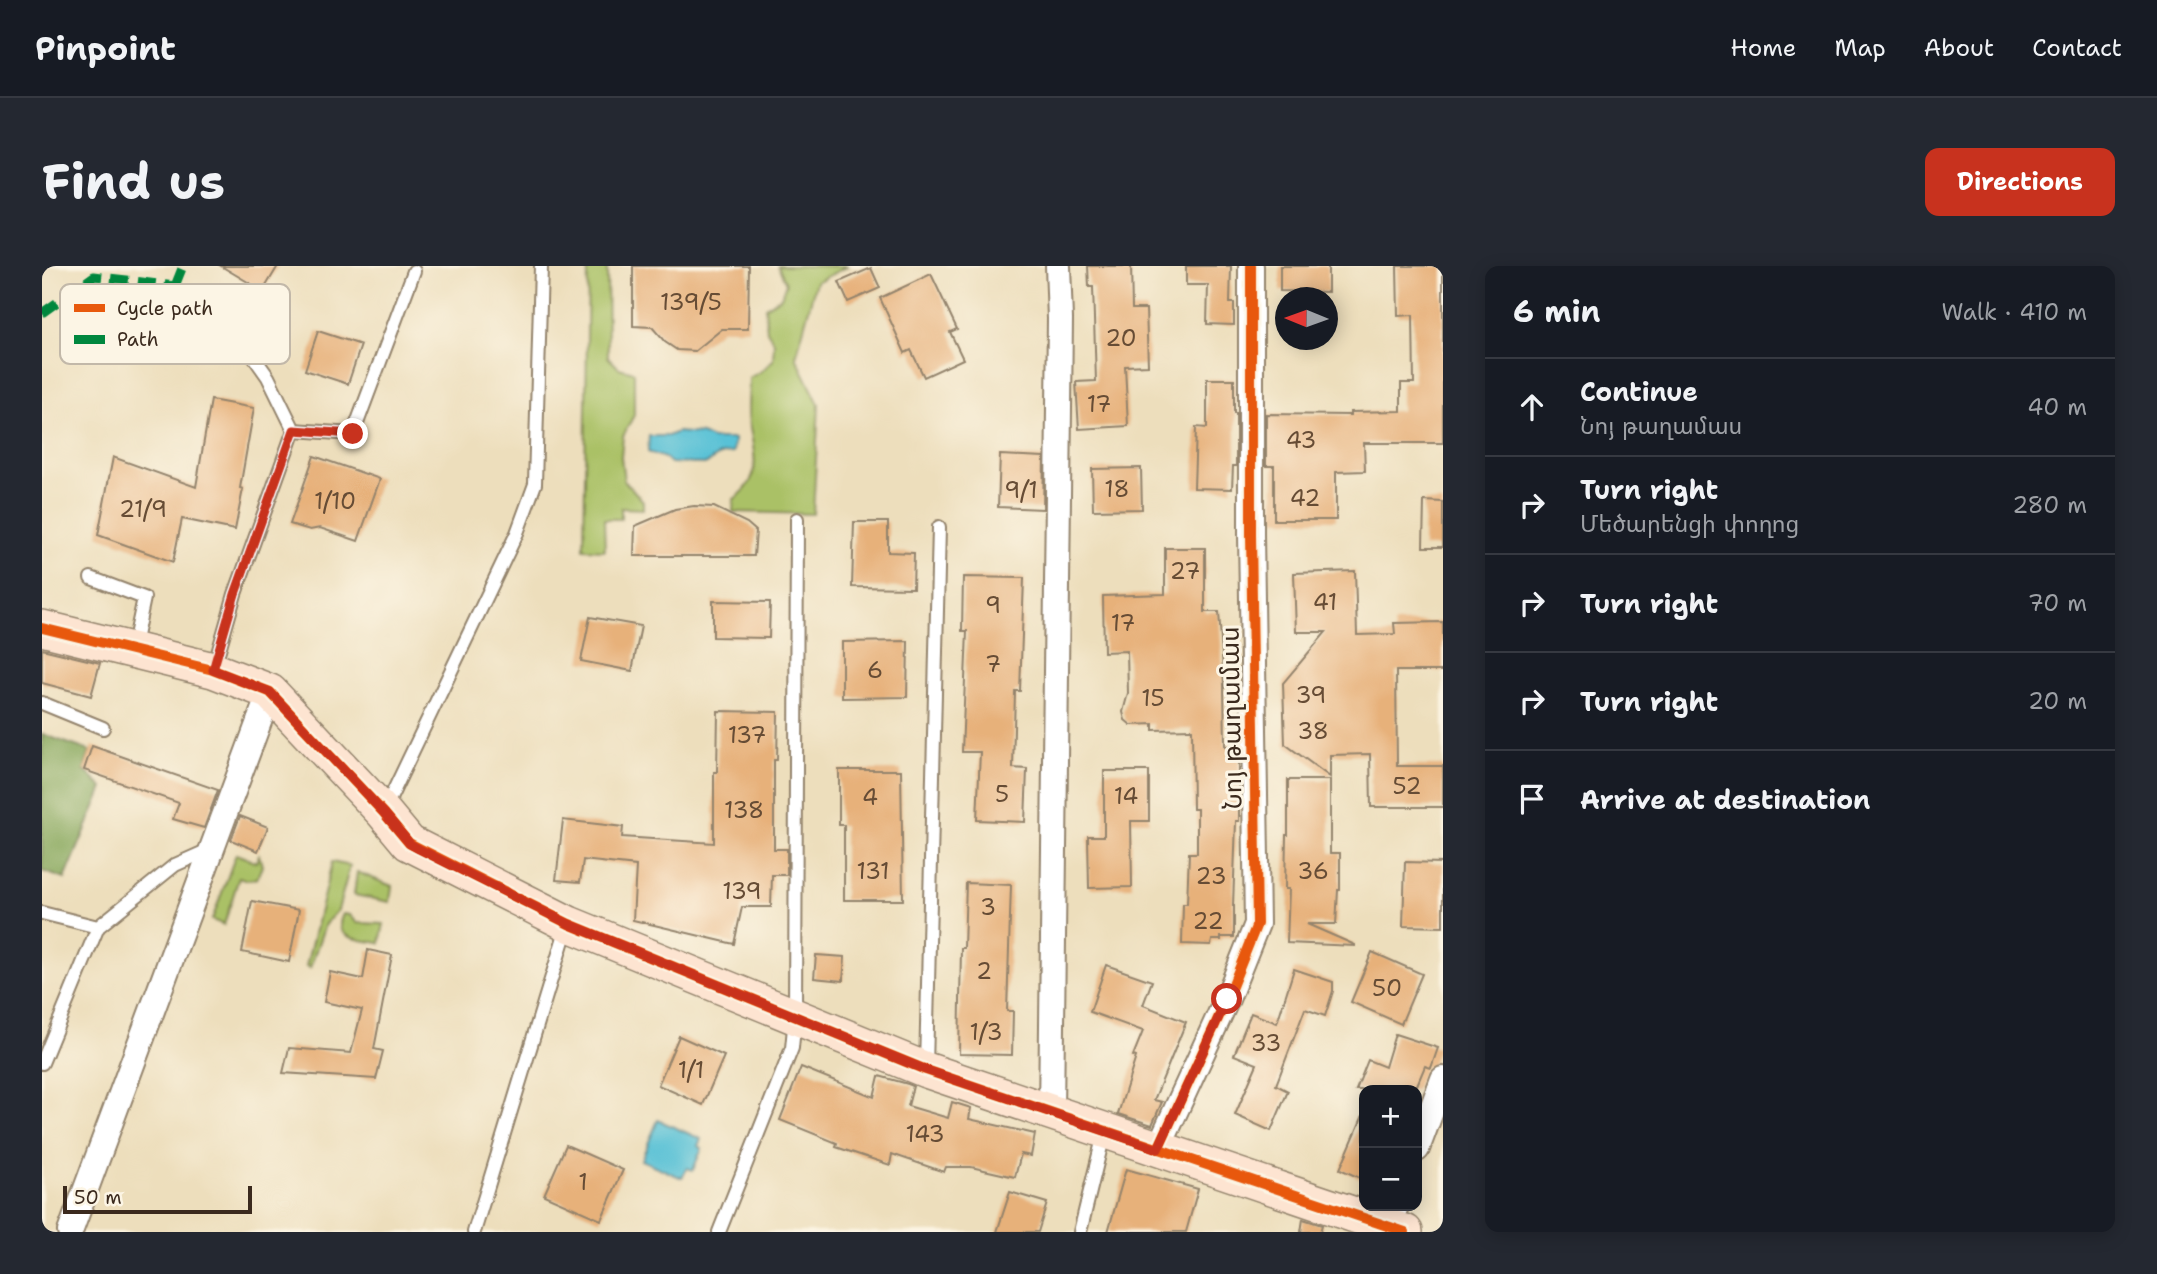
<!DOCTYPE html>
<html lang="en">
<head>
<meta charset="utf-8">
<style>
	body { margin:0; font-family:"Shantell Sans","Noto Sans Armenian",sans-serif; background:#242831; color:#f1f3f6 }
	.controls { position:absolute; right:21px; bottom:21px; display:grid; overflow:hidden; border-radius:14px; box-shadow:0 4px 18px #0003 }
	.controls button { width:63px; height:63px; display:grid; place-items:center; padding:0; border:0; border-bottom:2px solid #363941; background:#171b24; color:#f1f3f6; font:35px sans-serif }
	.compass { position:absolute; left:1233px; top:21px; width:63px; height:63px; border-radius:50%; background:#171b24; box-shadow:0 4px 18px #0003; rotate:271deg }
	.scale { position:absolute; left:21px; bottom:18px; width:189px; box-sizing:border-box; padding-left:7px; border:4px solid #3b2a1e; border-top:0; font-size:19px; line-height:24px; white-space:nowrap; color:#3b2a1e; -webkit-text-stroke:5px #fcf5e5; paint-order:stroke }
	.stop { position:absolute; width:21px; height:21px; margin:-16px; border:5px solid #c8321e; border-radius:50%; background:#fff }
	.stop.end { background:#c8321e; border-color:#fff; box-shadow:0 2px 7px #0008 }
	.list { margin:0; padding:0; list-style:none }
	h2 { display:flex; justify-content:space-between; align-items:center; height:91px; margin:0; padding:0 28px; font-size:30px }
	h2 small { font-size:23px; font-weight:400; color:#9ea1a6 }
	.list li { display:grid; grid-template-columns:46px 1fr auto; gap:21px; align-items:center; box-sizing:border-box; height:98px; padding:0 28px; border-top:2px solid #363941 }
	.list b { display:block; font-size:26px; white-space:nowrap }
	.list p { margin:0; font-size:23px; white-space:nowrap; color:#9ea1a6 }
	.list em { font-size:23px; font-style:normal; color:#9ea1a6 }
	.icon { flex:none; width:38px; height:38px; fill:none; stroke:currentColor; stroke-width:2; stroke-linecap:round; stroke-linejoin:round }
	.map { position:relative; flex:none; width:1401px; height:966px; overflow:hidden; border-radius:14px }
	header { display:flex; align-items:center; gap:42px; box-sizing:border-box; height:98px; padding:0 35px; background:#171b24; border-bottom:2px solid #363941 }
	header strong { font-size:33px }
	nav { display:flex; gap:38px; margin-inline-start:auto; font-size:24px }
	.intro { display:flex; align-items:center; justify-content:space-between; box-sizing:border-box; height:168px; padding:0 42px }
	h1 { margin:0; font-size:49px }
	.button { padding:18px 32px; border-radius:14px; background:#c8321e; color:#fff; font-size:24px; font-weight:700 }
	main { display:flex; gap:42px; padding:0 42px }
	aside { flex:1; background:#171b24; border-radius:14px; box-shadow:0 4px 18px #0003 }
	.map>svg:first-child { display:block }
	.green { fill:#aac166; stroke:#727642; stroke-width:2 }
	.forest { fill:#87a75b; stroke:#61683c; stroke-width:2 }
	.water { fill:#59c1d6; stroke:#4a767a; stroke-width:2 }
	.building { fill:#e7b17a }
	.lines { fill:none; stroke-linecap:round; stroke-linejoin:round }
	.lane-casing { stroke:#94846d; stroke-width:16 }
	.street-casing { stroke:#94846d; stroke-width:28 }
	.secondary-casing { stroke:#94846d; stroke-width:38 }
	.lane { stroke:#fff; stroke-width:12 }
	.street { stroke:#fff; stroke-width:24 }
	.secondary { stroke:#fde4d1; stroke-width:35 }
	.quiet { stroke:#00873e; stroke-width:9; stroke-dasharray:18 9; stroke-linecap:butt }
	.cycleway-casing { stroke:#fcf5e5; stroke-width:15 }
	.cycleway { stroke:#e8590c; stroke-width:10 }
	.route { stroke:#c8321e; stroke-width:9 }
	.labels { text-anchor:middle; stroke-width:6; stroke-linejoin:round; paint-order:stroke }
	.number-label { font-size:23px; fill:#664c35 }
	.street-label { font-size:26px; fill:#3b2a1e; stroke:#fcf5e5 }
	.key { fill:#fcf5e5; stroke:#c2b8a9; stroke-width:2 }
	.key-label { font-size:19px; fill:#3b2a1e }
</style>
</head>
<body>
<header>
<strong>Pinpoint</strong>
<nav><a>Home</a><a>Map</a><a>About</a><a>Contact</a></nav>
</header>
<div class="intro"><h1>Find us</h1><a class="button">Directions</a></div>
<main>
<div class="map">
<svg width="1401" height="966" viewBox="0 0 1401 966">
	<rect width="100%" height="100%" fill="#fcf5e5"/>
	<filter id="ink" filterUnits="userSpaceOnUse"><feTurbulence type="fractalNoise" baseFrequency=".0143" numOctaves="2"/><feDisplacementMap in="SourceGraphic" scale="14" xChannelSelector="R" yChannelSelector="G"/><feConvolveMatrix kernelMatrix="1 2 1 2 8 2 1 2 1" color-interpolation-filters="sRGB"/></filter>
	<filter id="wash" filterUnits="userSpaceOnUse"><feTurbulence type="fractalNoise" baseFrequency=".00686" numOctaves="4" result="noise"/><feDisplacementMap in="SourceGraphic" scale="28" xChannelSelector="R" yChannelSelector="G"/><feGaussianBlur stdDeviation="1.57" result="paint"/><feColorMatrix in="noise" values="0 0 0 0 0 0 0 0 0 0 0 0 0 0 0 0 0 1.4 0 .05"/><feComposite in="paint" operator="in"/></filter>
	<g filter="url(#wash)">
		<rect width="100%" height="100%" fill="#eddebc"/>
		<g class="green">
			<path d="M546 0H565L566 91 577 102 592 106V149L581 170 579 191 582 214 601 235V243L579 242V253H562L563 284 542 283Z"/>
			<path d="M736 0H806L774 16 754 91 777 138 771 248 691 246 692 233C722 213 712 186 707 157 705 142 707 126 707 112L721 104 731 94 732 76 725 65 723 41 739 31 744 17Z"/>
			<path d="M194 588 214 596 217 589 220 600 215 612 205 614 197 611 182 659 170 654Z"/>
			<path d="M290 596 308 600 296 644 283 658 268 702 264 700Z"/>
			<path d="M315 606 350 620 348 636 312 629Z"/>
			<path d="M301 648 308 649 315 657 342 658 338 677C321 674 288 674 301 648Z"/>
		</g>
		<path class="forest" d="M0 468 48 485 42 504 61 522 23 613 0 605Z"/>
		<g class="water">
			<path d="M635 166 659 168 670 173H692L691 187C680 187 673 190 665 198L628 197 623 192 606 186 607 170H626Z"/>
			<path d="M616 854 659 873 656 880 660 882 651 904 645 902 640 912 599 894Z"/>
		</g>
		<g id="blocks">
			<g class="building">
				<path d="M179 0H236L221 25Z"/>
				<path d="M591 0H707L706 63H680L653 85 635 84 623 76 610 61 591 60Z"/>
				<path d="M1046 0H1089L1090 43H1104L1106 99 1083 100 1086 160 1037 163 1034 116 1054 115 1051 21H1047Z"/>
				<path d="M1144 0H1189L1188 37H1192V59L1165 58 1166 19H1144Z"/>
				<path d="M1238 0H1286V26L1238 25Z"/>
				<path d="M1355 0H1401V177H1322L1323 205 1294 206V254H1232V200H1224V148L1308 149V146L1359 145V117H1372L1371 49 1356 50Z"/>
				<path d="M829 2 838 22 806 36 797 16Z"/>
				<path d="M889 8 915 63 908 66 921 93 882 111 869 84 863 87 838 32Z"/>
				<path d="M276 65 319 79 306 118 263 104Z"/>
				<path d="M1165 113H1192V147H1194V200H1191L1190 223 1152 222 1154 161 1165 162Z"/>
				<path d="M169 134 212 142 198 222 201 223 193 264 140 253 131 296 56 269 71 191 154 221Z"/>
				<path d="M958 189 1002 191 1001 243 956 241Z"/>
				<path d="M272 190 338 213 316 275 278 262 268 264 248 258Z"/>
				<path d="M1099 202 1100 243 1051 244 1050 203Z"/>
				<path d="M1382 235 1401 236V281H1381Z"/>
				<path d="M652 240 672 241 705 257 714 265 712 290H592L593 260 633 243Z"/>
				<path d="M812 256H846V286L872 287 871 322 810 321Z"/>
				<path d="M1123 282H1163V346H1177L1182 419 1183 480H1197V555H1194L1191 640H1192V671H1179V674H1170L1169 679 1140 678 1141 638H1145L1147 587H1155V543H1151L1150 463 1111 464V458L1089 459 1083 454 1081 446 1086 427 1085 385 1062 386 1061 330 1123 328Z"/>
				<path d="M1313 305 1315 369 1353 368 1352 357 1401 356V405H1354L1355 500H1401V541H1329L1328 488 1288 489V511L1243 478 1241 417 1284 366H1254L1252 307Z"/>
				<path d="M921 311 982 312 978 425H973L971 502 985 503 983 556 935 554 938 486H920L925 365H920Z"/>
				<path d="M671 335 728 336 727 372 671 371Z"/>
				<path d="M548 351 599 360 590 405 539 395Z"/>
				<path d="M866 375 865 431 800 432V376Z"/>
				<path d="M0 383 58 397 49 430 0 417Z"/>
				<path d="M676 445 736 446 735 494H732V583H745V609H730L729 641H700L692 678 591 654 594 600 541 594 538 616 514 614 521 554 581 561 580 571 672 577V506H675Z"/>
				<path d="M50 480 176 524 162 562 131 553 137 537 42 504Z"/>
				<path d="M797 504H859L861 634H802V559H797Z"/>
				<path d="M1062 505H1107V555H1089L1090 621 1047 622 1046 570H1062Z"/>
				<path d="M1246 514H1288V587H1298V624H1296L1294 658H1265L1313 679V680L1245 677 1247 623H1243L1244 569H1246Z"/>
				<path d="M198 550 226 561 216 585 189 574Z"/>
				<path d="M1363 596 1401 597V661L1361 660Z"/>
				<path d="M924 617 969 619 965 745H971L970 789 917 788 919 682H922Z"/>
				<path d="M210 635 257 644 247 696 200 686Z"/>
				<path d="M326 684 350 689 332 783 341 785 334 813 241 807 247 782 309 787 320 744 282 736 288 706 321 713Z"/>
				<path d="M1330 686 1380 708 1359 758 1309 736Z"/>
				<path d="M774 689 803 691 801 715 772 712Z"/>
				<path d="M1064 699 1110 715 1101 739 1144 756 1112 834 1120 836 1110 859 1076 848 1094 791 1091 790 1101 765 1048 746Z"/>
				<path d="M1252 703 1291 716V725L1283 750 1263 743 1234 819 1246 825 1229 865 1193 849 1215 798 1192 789 1209 747 1235 757Z"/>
				<path d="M1353 768 1396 782 1389 802 1383 800 1373 824H1314L1326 794 1343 801Z"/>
				<path d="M637 770 682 790 661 839 616 819Z"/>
				<path d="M759 801 832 831 837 810 866 818 871 820 866 840 906 852 910 836 929 842 927 853 993 868 989 890 979 888 973 911 929 901H904L902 906 850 888 848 899 794 881 795 877 738 854Z"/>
				<path d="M1322 847V914L1298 903Z"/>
				<path d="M524 879 581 904 559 954 502 929Z"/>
				<path d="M1084 903 1156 923 1144 966H1066Z"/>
				<path d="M968 926 1005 937 996 966H955Z"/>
				<path d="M1261 953 1280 959 1278 966H1259Z"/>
			</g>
		</g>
	</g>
	<g filter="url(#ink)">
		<use href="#blocks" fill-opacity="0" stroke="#94846d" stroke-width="2"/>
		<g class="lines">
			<g class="lane-casing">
				<g id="lane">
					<path d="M169 44 185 53 226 111 252 164 193 328 172 401"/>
					<path d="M252 164 311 168 372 5"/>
					<path d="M49 312 102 332 91 384"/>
					<path d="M0 437 61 462"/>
					<path d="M343 543 475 267 493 218 499 0"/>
					<path d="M0 647 56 661 133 599 169 583"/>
					<path d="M0 797 56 661"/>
					<path d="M884 801 897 261"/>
					<path d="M432 966 525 661"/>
					<path d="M677 966 750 782 753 751 755 253"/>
					<path d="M1038 966 1062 868"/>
				</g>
			</g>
			<g class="street-casing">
				<g id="street">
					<path d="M1009 848 1018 53 1016 0"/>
					<path d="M1116 883 1185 733 1215 658 1209 268V0"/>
					<path d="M1375 883 1401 813"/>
					<path d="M1346 960 1354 940"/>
					<path d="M28 966 228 426"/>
				</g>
			</g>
			<g class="secondary-casing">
				<path id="secondary" d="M0 362 171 404 228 426 342 547 367 577 527 658 884 804 1363 966"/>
			</g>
			<use href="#lane" class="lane"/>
			<use href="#street" class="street"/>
			<use href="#secondary" class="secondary"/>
			<g class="quiet">
				<path d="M133 20 141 0"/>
				<path d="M0 47 52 10 133 20 169 44"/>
			</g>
			<g class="cycleway-casing">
				<g id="cycleway">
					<path d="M0 362 171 404 228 426 342 547 367 577 527 658 884 804 1363 966"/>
					<path d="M1116 883 1185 733 1215 658 1209 268V0"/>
				</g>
			</g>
			<use href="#cycleway" class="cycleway"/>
		</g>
	</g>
	<g class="lines" filter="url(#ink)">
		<path class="route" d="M311 168 252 164 193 328 171 404 228 426 342 547 368 578 377 583 527 658 884 804 1116 883 1185 733"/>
	</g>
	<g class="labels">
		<g class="number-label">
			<text x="649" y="44">139/5</text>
			<text x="1079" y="80">20</text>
			<text x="1057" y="146">17</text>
			<text x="1259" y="182">43</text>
			<text x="1075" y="231">18</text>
			<text x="979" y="232">9/1</text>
			<text x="1263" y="240">42</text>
			<text x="293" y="243">1/10</text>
			<text x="101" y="251">21/9</text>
			<text x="1143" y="313">27</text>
			<text x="1283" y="344">41</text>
			<text x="951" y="347">9</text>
			<text x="1081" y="365">17</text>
			<text x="951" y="406">7</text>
			<text x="833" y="412">6</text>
			<text x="1269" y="437">39</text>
			<text x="1111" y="440">15</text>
			<text x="1271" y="473">38</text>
			<text x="705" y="477">137</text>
			<text x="1365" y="528">52</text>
			<text x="960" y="536">5</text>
			<text x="1084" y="538">14</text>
			<text x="828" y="539">4</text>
			<text x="702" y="552">138</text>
			<text x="831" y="613">131</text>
			<text x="1271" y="613">36</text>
			<text x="1169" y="618">23</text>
			<text x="700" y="633">139</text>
			<text x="946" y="649">3</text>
			<text x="1166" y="663">22</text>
			<text x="942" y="713">2</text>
			<text x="1345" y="730">50</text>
			<text x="944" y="774">1/3</text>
			<text x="1224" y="785">33</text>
			<text x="649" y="812">1/1</text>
			<text x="883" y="876">143</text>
			<text x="541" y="924">1</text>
		</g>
		<g class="street-label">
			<text transform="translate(1189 452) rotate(-91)" y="9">Նոյ թաղամաս</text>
		</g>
	</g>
	<rect x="18" y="18" width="230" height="80" rx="10" class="key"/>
	<rect x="32" y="38" width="31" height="8" fill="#e8590c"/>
	<rect x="32" y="69" width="31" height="9" fill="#00873e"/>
	<g class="key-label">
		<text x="75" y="49">Cycle path</text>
		<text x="75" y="80">Path</text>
	</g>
</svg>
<div class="controls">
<button>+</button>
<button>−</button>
</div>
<svg class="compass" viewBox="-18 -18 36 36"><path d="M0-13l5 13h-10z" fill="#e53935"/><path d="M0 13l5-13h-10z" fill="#9ea1a6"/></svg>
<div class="scale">50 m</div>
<div class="stop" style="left:1185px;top:733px"></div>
<div class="stop end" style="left:311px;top:168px"></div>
</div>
<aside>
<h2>6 min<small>Walk · 410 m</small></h2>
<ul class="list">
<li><svg class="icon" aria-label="ahead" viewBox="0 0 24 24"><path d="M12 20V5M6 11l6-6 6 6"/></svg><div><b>Continue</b><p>Նոյ թաղամաս</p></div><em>40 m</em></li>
<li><svg class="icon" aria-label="right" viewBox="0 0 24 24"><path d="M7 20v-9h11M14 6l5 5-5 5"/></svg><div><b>Turn right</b><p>Մեծարենցի փողոց</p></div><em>280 m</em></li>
<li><svg class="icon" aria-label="right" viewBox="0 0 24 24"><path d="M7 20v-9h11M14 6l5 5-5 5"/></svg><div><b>Turn right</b></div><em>70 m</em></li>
<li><svg class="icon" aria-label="right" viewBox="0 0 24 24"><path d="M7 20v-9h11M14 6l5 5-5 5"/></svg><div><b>Turn right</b></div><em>20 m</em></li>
<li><svg class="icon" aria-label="arrive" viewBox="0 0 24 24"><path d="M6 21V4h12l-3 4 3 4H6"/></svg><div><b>Arrive at destination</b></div></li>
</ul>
</aside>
</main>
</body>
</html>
